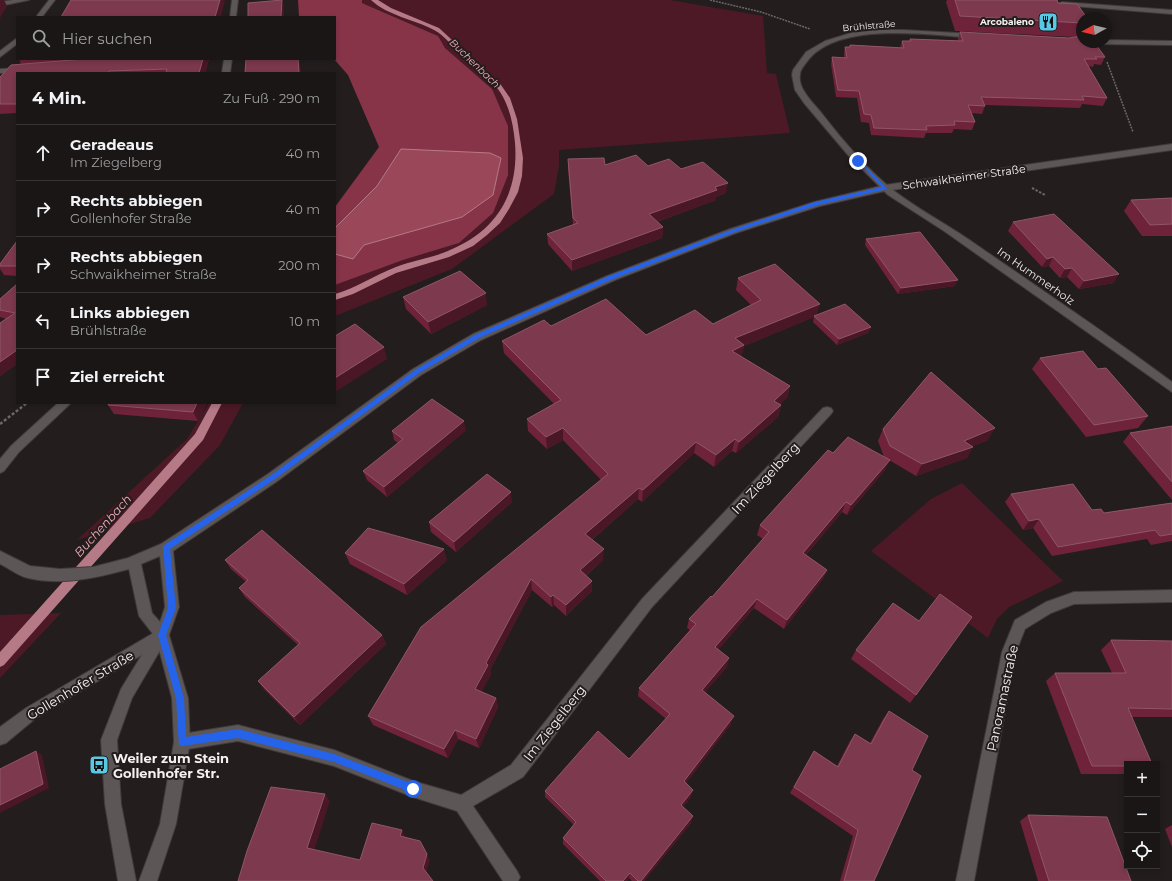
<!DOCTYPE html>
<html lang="de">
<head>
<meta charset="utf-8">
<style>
	body { margin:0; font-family:Montserrat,sans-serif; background:#272323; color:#f1f3f6 }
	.controls { position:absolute; right:12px; bottom:12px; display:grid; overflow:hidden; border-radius:0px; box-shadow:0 2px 6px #0003 }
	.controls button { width:36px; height:36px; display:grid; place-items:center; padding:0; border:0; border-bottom:1px solid #383535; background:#1a1616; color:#f1f3f6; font:20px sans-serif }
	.compass { position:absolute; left:1076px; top:12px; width:36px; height:36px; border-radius:50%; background:#1a1616; box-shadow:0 2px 6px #0003; rotate:262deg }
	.stop { position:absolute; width:12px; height:12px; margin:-9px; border:3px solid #2563eb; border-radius:50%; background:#fff }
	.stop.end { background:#2563eb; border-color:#fff; box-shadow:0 1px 4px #0008 }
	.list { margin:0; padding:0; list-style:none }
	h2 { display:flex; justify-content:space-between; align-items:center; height:52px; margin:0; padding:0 16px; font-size:17px }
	h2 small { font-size:13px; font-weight:400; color:#9f9fa1 }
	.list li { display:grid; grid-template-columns:26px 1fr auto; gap:12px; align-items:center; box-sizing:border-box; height:56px; padding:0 16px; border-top:1px solid #383535 }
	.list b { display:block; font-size:15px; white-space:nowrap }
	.list p { margin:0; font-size:13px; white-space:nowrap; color:#9f9fa1 }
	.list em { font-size:13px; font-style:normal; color:#9f9fa1 }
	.icon { flex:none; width:22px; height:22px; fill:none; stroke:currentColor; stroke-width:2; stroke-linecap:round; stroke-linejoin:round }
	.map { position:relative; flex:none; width:1172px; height:881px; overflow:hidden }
	.search { position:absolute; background:#1a1616; box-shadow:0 2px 6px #0003; left:16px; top:16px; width:320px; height:44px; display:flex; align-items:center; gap:10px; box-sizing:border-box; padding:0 14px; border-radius:0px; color:#9f9fa1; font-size:15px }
	.panel { position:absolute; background:#1a1616; box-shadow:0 2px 6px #0003; left:16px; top:72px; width:320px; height:332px; border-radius:0px }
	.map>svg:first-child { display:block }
	.green { fill:#4d1926 }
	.forest { fill:#873449 }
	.water { fill:#9b475a; stroke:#b67a87 }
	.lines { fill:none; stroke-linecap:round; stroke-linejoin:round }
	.stream { fill:#b67a87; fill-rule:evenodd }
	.lane-casing { stroke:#3f3a3b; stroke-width:2 }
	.street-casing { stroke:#3f3a3b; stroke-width:2 }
	.secondary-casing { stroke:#3f3a3b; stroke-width:2 }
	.path-far2 { stroke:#6c6768; stroke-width:1.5; stroke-dasharray:2 1; stroke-linecap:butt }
	.path-far1 { stroke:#6c6768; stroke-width:2; stroke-dasharray:2.5 1.5; stroke-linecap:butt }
	.path { stroke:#6c6768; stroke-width:2.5; stroke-dasharray:3 2; stroke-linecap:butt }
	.lane { fill:#5d5657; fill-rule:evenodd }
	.street { fill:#5d5657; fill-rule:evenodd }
	.secondary { fill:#5d5657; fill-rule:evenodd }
	.wall { fill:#6e233b }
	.shaded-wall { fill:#4a1727 }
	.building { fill:#7d394e; stroke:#905668 }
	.route { fill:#2563eb }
	.labels { text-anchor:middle; stroke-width:4; stroke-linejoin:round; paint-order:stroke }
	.far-poi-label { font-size:9px; font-weight:bold; fill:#f5f1f1; stroke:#231d1e; text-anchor:end }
	.far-street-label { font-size:9px; fill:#f5f1f1; stroke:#231d1e }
	.far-water-label { font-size:10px; font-style:italic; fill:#f3abb8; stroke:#231d1e }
	.street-label { font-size:11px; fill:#f5f1f1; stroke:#231d1e }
	.water-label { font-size:12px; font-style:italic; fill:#f3abb8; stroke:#231d1e }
	.near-street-label { font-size:13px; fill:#f5f1f1; stroke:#231d1e }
	.near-poi-label { font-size:13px; font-weight:bold; fill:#f5f1f1; stroke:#231d1e; text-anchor:start }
</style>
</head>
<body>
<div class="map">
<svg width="1172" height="881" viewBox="0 0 1172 881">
	<rect width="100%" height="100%" fill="#231d1e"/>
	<g class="green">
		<path d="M362 0H670L763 16 767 73 776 74 790 133 559 150V166L554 194 452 269 335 316V285L403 260 459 243 493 213 492 89 445 48 438 36 362 3Z"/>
		<path d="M209 403H243L220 445 150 518 77 540 187 439Z"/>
		<path d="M962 483 1063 581 1009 607 997 619 988 638 871 551 931 499Z"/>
		<path d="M61 613 0 678V615Z"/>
	</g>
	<path class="forest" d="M298 0H362V3L438 36 445 48 492 89 508 126V175L493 213 459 243 403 260 335 285V254L353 259 363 245 462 217 401 149 377 186 335 228V207L379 147 348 75 334 59 335 17H299Z"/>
	<path class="water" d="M401 149 490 153 501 158 493 195 462 217 364 245 353 259 335 254V228L377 186Z"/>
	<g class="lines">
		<g class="stream">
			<path d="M371 0H378L391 8 439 28 501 85 510 98 517 119 523 158 522 176 518 192 509 209 500 223 487 235 473 246 449 257 396 273 353 294 335 300V294C356 288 375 275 396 267 414 260 433 258 450 250 497 231 519 193 515 143 513 121 508 98 492 82 483 73 473 67 464 59 454 49 446 36 434 30 414 19 388 16 371 0Z"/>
			<path d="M212 403H222L203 440 4 665 0 667V652L195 434Z"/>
		</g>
		<g class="lane-casing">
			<g id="lane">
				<path d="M1062 2 1172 10V14L1060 5 1059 4Z"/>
				<path d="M162 628 167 630 169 635 132 698 117 740 121 804 136 881H118L105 804 101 740 121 689 157 630Z"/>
			</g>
		</g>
		<g class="street-casing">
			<g id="street">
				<path d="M49 0H55L42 17H36Z"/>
				<path d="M877 30H904L975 34 978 36 975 38C930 35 835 20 806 63 803 67 800 70 800 75 799 80 801 87 804 91 809 100 817 107 823 115 844 142 867 169 893 190 916 208 943 222 968 239 1036 286 1105 332 1172 382V392L944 231 888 195 848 155 804 103 795 90 792 75 793 70 806 52 825 41 851 33Z"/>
				<path d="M17 38V44L0 57V51Z"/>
				<path d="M1106 40 1172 41V45L1093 44 1089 42H1106Z"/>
				<path d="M25 68 26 70 22 72 0 73V69Z"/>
				<path d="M827 407 831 408 833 411 831 414 652 607 523 777 473 806 517 871 520 877 518 881H503L457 811 413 797 334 766 238 741 182 750 176 748 174 742 176 736 182 734 238 725 334 750 413 781 461 795 511 765 642 599 823 408Z"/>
				<path d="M1172 590V602L1074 604 1051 613 1025 629 1016 652 974 881H956L1002 652 1015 620 1046 602 1074 592Z"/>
				<path d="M162 628 167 630 169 635 167 640 36 718 6 743 0 745V727L26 708Z"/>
			</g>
		</g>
		<g class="secondary-casing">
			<g id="secondary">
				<path d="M13 0H29L0 6V2Z"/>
				<path d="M232 0H238L236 17H230Z"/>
				<path d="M224 59H232L230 73H222Z"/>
				<path d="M1172 144V150L885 191 820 206 736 233 615 280 481 340 421 375 276 482 173 551 179 607 169 635 188 698 190 742 176 824 157 881H139L160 824 174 742 172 698 156 638 139 616 129 569C96 578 62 586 28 578 18 576 9 568 0 564V551L30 566 60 569 93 567 128 558 161 544 268 474 413 369 473 334 607 276 730 229 814 202 885 185ZM160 556 165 607 160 622 152 613 141 564Z"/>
				<path d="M58 403H71L19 452 4 471 0 473V459L11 446Z"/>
			</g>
		</g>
		<g class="path-far2">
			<path d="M710 0 761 12 810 29"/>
			<path d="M1107 62 1133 132"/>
		</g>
		<path class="path-far1" d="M1032 188 1045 195"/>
		<path class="path" d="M0 424 27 403"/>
		<use href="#lane" class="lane"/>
		<use href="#street" class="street"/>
		<use href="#secondary" class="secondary"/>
	</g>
	<g class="wall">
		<path d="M947 0H1057L1058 3 1082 18V42L1105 57 1101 65 1094 64 1093 67 1088 66 1107 98 1103 106 1082 104 1080 108 985 105V106L982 114 971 113 975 122 972 130 954 129 952 133H926L924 138 871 135 869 123 861 122 857 98 836 97 831 64 832 57 844 58V54L845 47H849L850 45 900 48 902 41H909L910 39 958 41V39L960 32 1069 38 1075 37 955 31 946 2Z"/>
		<path d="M19 59H209L205 73H17V113L0 114V77L21 64Z"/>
		<path d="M568 159 605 165 648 166 681 169 726 193 716 197V200L657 222 663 227 662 238 572 271 548 244 547 234 573 225 568 169Z"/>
		<path d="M1172 198V236H1142L1124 211 1131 200Z"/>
		<path d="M1013 222 1114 283 1079 289 1067 277 1060 278 1049 266 1042 267 1008 231Z"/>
		<path d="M866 239 955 286 898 294 865 245Z"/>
		<path d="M17 241V276L4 275 0 269V264Z"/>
		<path d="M738 278 816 315 871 327 868 333 837 345 813 322 814 317 744 346 741 357 790 386 787 398 780 404 781 405 778 417 736 453 732 451 714 467 694 453 642 502 638 499 592 540 603 560 586 576 592 581V591L566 616 554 605 552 607 532 590 490 670 491 674 481 692 496 698 498 707 479 748 458 739 448 758 373 725 368 716 601 480 563 440 547 449 528 431 527 419 554 404 504 353 502 341 551 326 646 335 713 324 751 305 736 290Z"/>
		<path d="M17 284V364L0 376V323L6 319 0 317V299Z"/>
		<path d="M403 297 487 305 431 334 406 309Z"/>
		<path d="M1040 358 1098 369 1148 416 1138 428 1086 437 1032 369Z"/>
		<path d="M207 403 198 421 114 414 108 405Z"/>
		<path d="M1172 426V500L1123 442 1130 433Z"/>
		<path d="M883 429 988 440 973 446 967 458 916 476 889 460 885 470 847 515 842 512 806 555 827 570 823 579 784 629 754 608 718 650 727 667 705 692 731 724 686 783 691 797 683 807 691 823 644 881H632L629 878 627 881H600L563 844V838L574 825 545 797V791L629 759 666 719 638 696 639 688 690 630 687 628 689 619 712 597 763 539 757 535 760 525 833 453 884 457 878 441Z"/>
		<path d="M466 430 387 497 367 480 363 471 398 443 394 440 392 431Z"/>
		<path d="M1011 494 1104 513 1172 503V541L1151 545 1147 539 1052 556 1033 528 1023 530 1005 502Z"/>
		<path d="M512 502 456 552 431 532 429 522Z"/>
		<path d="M345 553 447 560 407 595 350 564Z"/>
		<path d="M225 560 382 635 386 644 300 725 264 689 258 681 298 645 245 597 239 588 246 582 231 569Z"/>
		<path d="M1111 640 1172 641V717H1132L1127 764V774H1081L1046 681 1055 673H1112L1101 650Z"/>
		<path d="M856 650 916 695 910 703 851 659Z"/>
		<path d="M889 711 912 770 874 881H840L853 836 790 793 814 751 837 766 850 741 855 734 870 743 883 719Z"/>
		<path d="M1028 815 1131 881H1038L1020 821Z"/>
		<path d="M1172 825V847L1165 829Z"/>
	</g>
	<g class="shaded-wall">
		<path d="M0 0H4L7 6 0 18Z"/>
		<path d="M220 0H225L221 17H215Z"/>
		<path d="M282 0 284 9V17H281Z"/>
		<path d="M203 59H209L205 73H199Z"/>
		<path d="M298 59H300V62L301 73H299Z"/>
		<path d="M728 183 726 193 716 197V200L648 225 649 214 715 187Z"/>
		<path d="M663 227 662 238 572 271V260Z"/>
		<path d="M1053 257 1049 266 1042 267 1047 259Z"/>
		<path d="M1072 268 1067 277 1060 278 1065 269Z"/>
		<path d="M1119 274 1114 283 1079 289 1084 281Z"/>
		<path d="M958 280 955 286 898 294 901 288Z"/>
		<path d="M486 293 487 305 431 334 428 322Z"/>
		<path d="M820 304 816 316H814V317L744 346 741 358 730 364 735 338Z"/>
		<path d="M871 327 868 333 837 345 839 339Z"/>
		<path d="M384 347 387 359 335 392V378Z"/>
		<path d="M17 350V364L0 376V362Z"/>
		<path d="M790 386 787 398 771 413 774 401Z"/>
		<path d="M197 403H207L198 421 193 412Z"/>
		<path d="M781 405 778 417 736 453 739 442Z"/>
		<path d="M464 421 466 430 387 497 384 487Z"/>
		<path d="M563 428V440L547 449 546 437Z"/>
		<path d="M995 428 988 440 966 449 973 447 967 458 916 476 922 464 964 441Z"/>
		<path d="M735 439 732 451 714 467 716 455Z"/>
		<path d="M696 442 694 453 642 502 643 490Z"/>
		<path d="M890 460 885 470 847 515 851 505Z"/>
		<path d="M639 488 638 499 585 546V534Z"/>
		<path d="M511 492 512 502 456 552 454 542Z"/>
		<path d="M846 502 842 512 799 563 803 553Z"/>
		<path d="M1039 519 1033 528 1023 530 1029 521Z"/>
		<path d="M444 549 447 560 407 595 404 584Z"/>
		<path d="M604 549 603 560 580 581V570Z"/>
		<path d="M827 570 823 579 784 629 787 620Z"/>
		<path d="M531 579 532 590 490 670 491 674 478 699 475 689 486 663Z"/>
		<path d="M592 581V591L566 616V605Z"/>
		<path d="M553 595 554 605 552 607 551 597Z"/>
		<path d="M757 599 754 608 713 656 715 647Z"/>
		<path d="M382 635 386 644 300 725 294 717Z"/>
		<path d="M729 658 727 667 700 698 702 690Z"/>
		<path d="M496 698 498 707 479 748 476 739Z"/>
		<path d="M734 716 731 724 682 788 684 781Z"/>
		<path d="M455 730 458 739 448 758 444 749Z"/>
		<path d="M36 751 42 755 49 788 0 813V805Z"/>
		<path d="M693 790 691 797 679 812 681 805Z"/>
		<path d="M325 794 330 801 313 854 307 848Z"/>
		<path d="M693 816 691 823 644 881H641Z"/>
		<path d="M402 830 405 836 404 842 400 836Z"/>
		<path d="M420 841 430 860 426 873 423 868Z"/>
		<path d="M630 873 629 878 627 881H623Z"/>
	</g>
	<g class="building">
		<path d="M71 0H220L215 17H61Z"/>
		<path d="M282 0 281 17H248V3Z"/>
		<path d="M955 0H1057L1058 3 1077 4 1087 18H1082V23L960 16Z"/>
		<path d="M960 32 1069 38 1082 36V42H1094L1105 57H1095L1097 59H1084L1107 98 1082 96 1084 100 981 97 985 106 968 105 975 122 954 121 955 125 926 126 927 130 874 128 871 115 864 114 859 91 838 90 832 57 847 58 845 47H850V45L904 48 902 41H911L910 39 963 41Z"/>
		<path d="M85 59H203L199 73H166L167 69 109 71V73H17V104H0V77L11 65Z"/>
		<path d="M246 59H298L299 73H245Z"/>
		<path d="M636 155 648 166 669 159 681 169 703 162 728 183 715 187 717 190 649 214 663 227 572 260 547 234 578 223 573 218 568 159 604 158 605 165Z"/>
		<path d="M1172 198V224L1150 225 1131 200Z"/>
		<path d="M1054 214 1119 274 1084 281 1072 268 1065 269 1053 257 1047 259 1013 222Z"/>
		<path d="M920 232 958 280 901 288 866 239Z"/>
		<path d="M17 241V266H0V264Z"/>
		<path d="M775 264 820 304 735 338 744 345 732 351 790 386 774 401 781 405 739 442 735 439 716 455 696 442 643 490 639 488 585 534 604 549 580 570 592 581 566 605 553 595 551 597 531 579 486 663 488 665 475 689 496 698 476 739 455 730 444 749 368 716 421 627 608 474 563 428 546 437 527 419 561 400 502 341 544 320 551 326 606 299 646 335 695 310 713 324 761 300 738 278Z"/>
		<path d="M460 271 486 293 428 322 403 297Z"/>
		<path d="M17 284V350L0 362V323L15 313 0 310V299Z"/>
		<path d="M845 304 871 327 839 339 814 316Z"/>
		<path d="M355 324 384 347 335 378V336Z"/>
		<path d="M1083 351 1098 369 1106 368 1148 416 1094 425 1040 358Z"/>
		<path d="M931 372 995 428 964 441 973 447 922 464 890 446 883 429Z"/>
		<path d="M432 399 464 421 384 487 363 471 403 439 392 431Z"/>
		<path d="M109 403H197L193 412 108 405Z"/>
		<path d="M1172 426V482L1130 433Z"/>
		<path d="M848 437 890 460 851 505 846 502 803 553 827 570 787 620 757 599 715 647 729 658 702 690 734 716 684 781 693 790 681 805 693 816 641 881H638L630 873 623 881H606L563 838 576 822 545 791 598 731 629 759 670 714 639 688 696 624 689 619 711 596 712 597 769 532 760 525 828 450 833 453Z"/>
		<path d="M487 474 511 492 454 542 429 522Z"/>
		<path d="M1073 484 1092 510 1101 509 1104 513 1172 503V534L1160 536 1155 530 1058 547 1039 519 1029 521 1011 494Z"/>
		<path d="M368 528 444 549 404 584 345 553Z"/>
		<path d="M262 530 382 635 294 717 258 681 300 643 239 588 248 580 225 560Z"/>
		<path d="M940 594 972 617 916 695 856 650 893 603 919 621Z"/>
		<path d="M1111 640 1172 641V709L1128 708 1152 764H1127V766H1092L1055 673H1126Z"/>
		<path d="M889 711 928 736 912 770 921 776 874 881H844L858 830 794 787 814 751 838 767 855 734 871 744Z"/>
		<path d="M36 751 43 784 0 805V769Z"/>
		<path d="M271 787 325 794 307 848 360 860 372 823 402 830 400 836 420 841 427 854 423 868 433 881H238L247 851Z"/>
		<path d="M1028 815 1107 817 1131 881H1049Z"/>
	</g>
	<path class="route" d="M857 160H860L887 189 818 205 735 232 613 279 479 338 419 373 275 479 170 549 176 608 166 635 184 698 186 737 238 729 334 754 416 785V792L413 793 334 762 238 738 182 746 179 745 176 698 158 635 168 608 163 546 270 476 415 370 475 335 609 276 731 230 815 202 882 187Z"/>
	<defs>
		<g id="restaurant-square" transform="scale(1)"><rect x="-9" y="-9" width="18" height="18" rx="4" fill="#59c8e5" stroke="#231d1e"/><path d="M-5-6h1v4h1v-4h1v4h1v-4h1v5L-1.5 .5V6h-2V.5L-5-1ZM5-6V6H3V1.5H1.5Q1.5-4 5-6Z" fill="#111"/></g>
		<g id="bus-square" transform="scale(1)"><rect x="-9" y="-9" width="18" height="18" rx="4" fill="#59c8e5" stroke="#231d1e"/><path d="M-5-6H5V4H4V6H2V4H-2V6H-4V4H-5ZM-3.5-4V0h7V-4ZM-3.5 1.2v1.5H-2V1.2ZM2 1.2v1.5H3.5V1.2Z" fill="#111"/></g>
	</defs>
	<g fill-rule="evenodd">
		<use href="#restaurant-square" x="1048" y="22"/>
		<use href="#bus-square" x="99" y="765"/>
	</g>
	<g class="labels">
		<g class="far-poi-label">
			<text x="1034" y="25">Arcobaleno</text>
		</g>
		<g class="far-street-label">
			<text transform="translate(869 26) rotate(-5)" y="3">Brühlstraße</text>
		</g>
		<g class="far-water-label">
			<text transform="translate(475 63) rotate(44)" y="4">Buchenbach</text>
		</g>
		<g class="street-label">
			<text transform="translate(964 177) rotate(-8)" y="4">Schwaikheimer Straße</text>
			<text transform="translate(1036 276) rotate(35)" y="4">Im Hummerholz</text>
		</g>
		<g class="water-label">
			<text transform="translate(103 526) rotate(-48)" y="4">Buchenbach</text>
		</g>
		<g class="near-street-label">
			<text transform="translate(765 478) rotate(-47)" y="5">Im Ziegelberg</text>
			<text transform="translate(80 685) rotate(-31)" y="5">Gollenhofer Straße</text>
			<text transform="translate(1002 698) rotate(-78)" y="5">Panoramastraße</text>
			<text transform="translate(554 723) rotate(-52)" y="5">Im Ziegelberg</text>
		</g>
		<g class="near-poi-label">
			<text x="113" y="763">Weiler zum Stein<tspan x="113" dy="15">Gollenhofer Str.</tspan></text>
		</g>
	</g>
</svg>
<div class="controls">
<button>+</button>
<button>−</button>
<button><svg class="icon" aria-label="locate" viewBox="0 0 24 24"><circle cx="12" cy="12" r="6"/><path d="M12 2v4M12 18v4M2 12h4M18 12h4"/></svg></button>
</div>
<svg class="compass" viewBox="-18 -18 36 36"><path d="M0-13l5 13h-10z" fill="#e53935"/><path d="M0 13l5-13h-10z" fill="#9f9fa1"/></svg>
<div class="stop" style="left:413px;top:789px"></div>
<div class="stop end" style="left:858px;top:161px"></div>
<div class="search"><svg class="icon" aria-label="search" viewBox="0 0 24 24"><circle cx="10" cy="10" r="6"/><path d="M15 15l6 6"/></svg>Hier suchen</div>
<section class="panel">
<h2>4 Min.<small>Zu Fuß · 290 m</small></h2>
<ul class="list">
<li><svg class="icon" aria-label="ahead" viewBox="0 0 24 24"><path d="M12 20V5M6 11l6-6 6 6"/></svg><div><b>Geradeaus</b><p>Im Ziegelberg</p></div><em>40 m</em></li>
<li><svg class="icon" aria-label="right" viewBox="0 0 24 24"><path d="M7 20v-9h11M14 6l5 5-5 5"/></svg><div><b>Rechts abbiegen</b><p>Gollenhofer Straße</p></div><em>40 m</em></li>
<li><svg class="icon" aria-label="right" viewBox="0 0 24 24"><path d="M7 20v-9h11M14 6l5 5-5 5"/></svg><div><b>Rechts abbiegen</b><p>Schwaikheimer Straße</p></div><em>200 m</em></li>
<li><svg class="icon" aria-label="left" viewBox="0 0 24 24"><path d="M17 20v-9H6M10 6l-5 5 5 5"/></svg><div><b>Links abbiegen</b><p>Brühlstraße</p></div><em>10 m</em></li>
<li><svg class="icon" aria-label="arrive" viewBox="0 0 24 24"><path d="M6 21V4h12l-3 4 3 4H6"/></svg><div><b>Ziel erreicht</b></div></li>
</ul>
</section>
</div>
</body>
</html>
